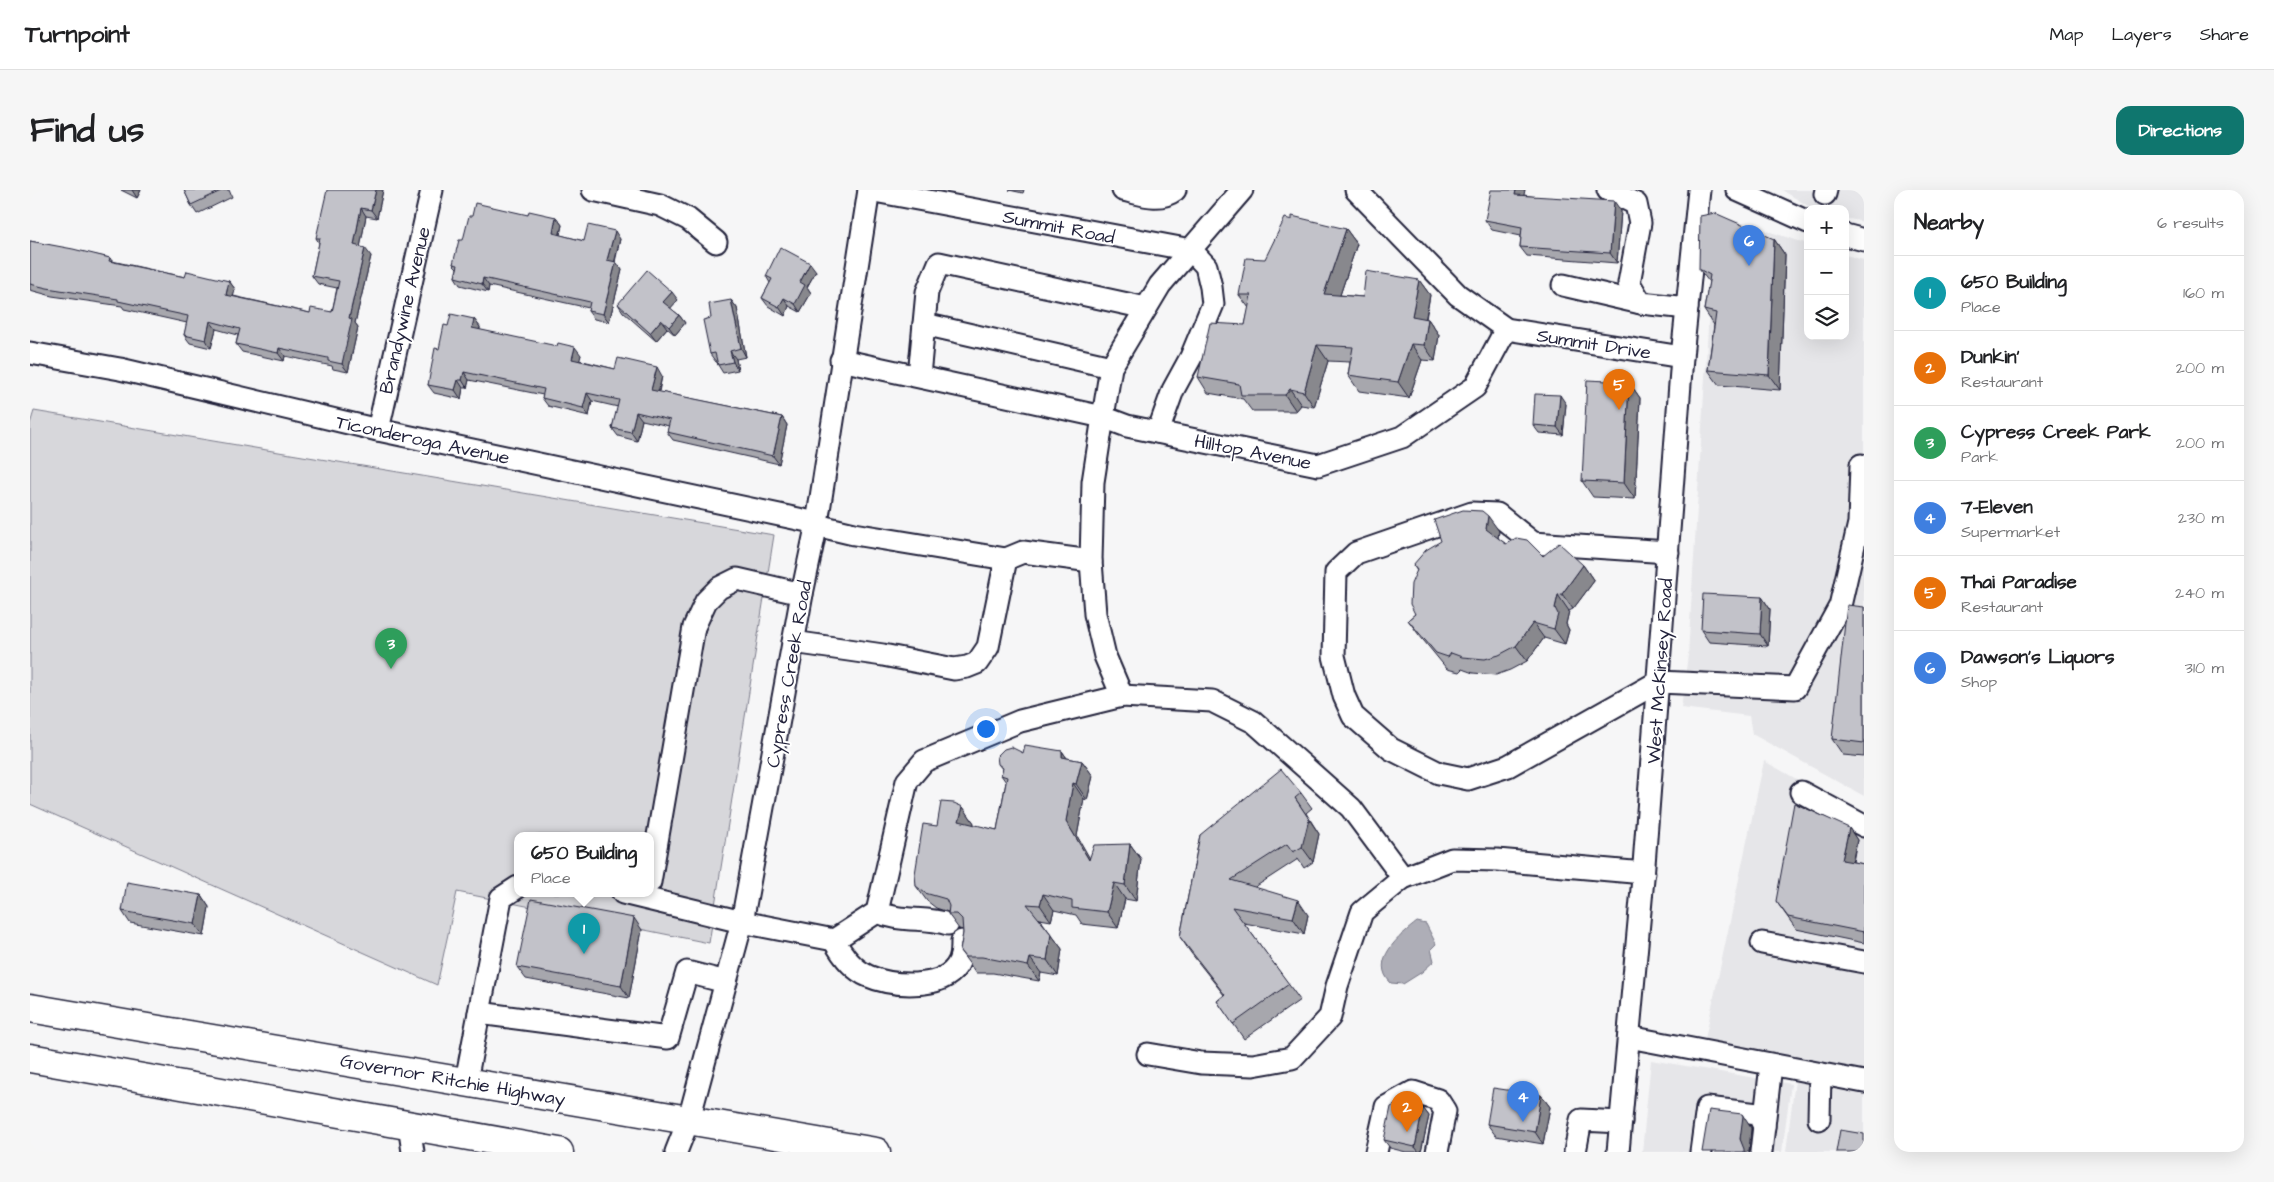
<!DOCTYPE html>
<html lang="en">
<head>
<meta charset="utf-8">
<style>
	body { margin:0; font-family:"Architects Daughter",sans-serif; background:#f6f6f6; color:#202124 }
	.controls { position:absolute; right:15px; top:15px; display:grid; overflow:hidden; border-radius:10px; box-shadow:0 5px 20px #0002 }
	.controls button { width:45px; height:45px; display:grid; place-items:center; padding:0; border:0; border-bottom:1px solid #e0e0e0; background:#fff; color:#202124; font:25px sans-serif }
	.you { position:absolute; left:955px; top:538px; width:18px; height:18px; margin:-12px; border:4px solid #fff; border-radius:50%; background:#1a73e8; box-shadow:0 0 0 8px #1a73e833 }
	.badge { display:grid; place-items:center; width:32px; height:32px; border-radius:50%; background:#0f766e; color:#fff; font-size:16px; font-weight:700 }
	.pin { position:absolute; translate:-50% -41px; filter:drop-shadow(0 1px 2px #0008) }
	.pin::after { content:''; position:absolute; top:26px; width:18px; height:15px; background:inherit; clip-path:polygon(0 0,100% 0,50% 100%) }
	.popup { position:absolute; left:484px; top:642px; width:140px; height:65px; box-sizing:border-box; display:grid; place-content:center; border-radius:10px; background:#fff; filter:drop-shadow(0 1px 4px #0005); font-size:16px; white-space:nowrap; color:#757577 }
	.popup b { font-size:19px; color:#202124 }
	.popup::after { content:''; position:absolute; left:50%; top:100%; margin-left:-10px; border:10px solid transparent; border-top-color:#fff }
	.list { margin:0; padding:0; list-style:none }
	h2 { display:flex; justify-content:space-between; align-items:center; height:65px; margin:0; padding:0 20px; font-size:21px }
	h2 small { font-size:16px; font-weight:400; color:#757577 }
	.list li { display:grid; grid-template-columns:32px 1fr auto; gap:15px; align-items:center; box-sizing:border-box; height:75px; padding:0 20px; border-top:1px solid #e0e0e0 }
	.list b { display:block; font-size:19px; white-space:nowrap }
	.list p { margin:0; font-size:16px; white-space:nowrap; color:#757577 }
	.list em { font-size:16px; font-style:normal; color:#757577 }
	.icon { flex:none; width:28px; height:28px; fill:none; stroke:currentColor; stroke-width:2; stroke-linecap:round; stroke-linejoin:round }
	.map { position:relative; flex:none; width:1834px; height:962px; overflow:hidden; border-radius:15px }
	header { display:flex; align-items:center; gap:30px; box-sizing:border-box; height:70px; padding:0 25px; background:#fff; border-bottom:1px solid #e0e0e0 }
	header strong { font-size:24px }
	nav { display:flex; gap:28px; margin-inline-start:auto; font-size:18px }
	.intro { display:flex; align-items:center; justify-content:space-between; box-sizing:border-box; height:120px; padding:0 30px }
	h1 { margin:0; font-size:35px }
	.button { padding:12px 22px; border-radius:15px; background:#0f766e; color:#fff; font-size:18px; font-weight:700 }
	main { display:flex; gap:30px; padding:0 30px }
	aside { flex:1; background:#fff; border-radius:15px; box-shadow:0 5px 20px #0002 }
	.map>svg:first-child { display:block }
	.built { fill:#e6e6e9 }
	.green { fill:#d7d7db; stroke:#7c7c8b; fill-rule:evenodd }
	.water { fill:#aeaeb7; stroke:#767685 }
	.lines { fill:none; stroke-linecap:round; stroke-linejoin:round }
	.minor-casing { stroke:#22223b; stroke-width:25 }
	.highway-casing { stroke:#22223b; stroke-width:31 }
	.minor { stroke:#fff; stroke-width:21 }
	.highway { stroke:#fff; stroke-width:28 }
	.wall { fill:#a7a7ad; stroke:#22223b }
	.shaded-wall { fill:#88888d; stroke:#22223b }
	.building { fill:#c2c2c9; stroke:#22223b }
	.labels { text-anchor:middle; stroke-width:4; stroke-linejoin:round; paint-order:stroke }
	.street-label { font-size:19px; fill:#22223b; stroke:#fff }
</style>
</head>
<body>
<header>
<strong>Turnpoint</strong>
<nav><a>Map</a><a>Layers</a><a>Share</a></nav>
</header>
<div class="intro"><h1>Find us</h1><a class="button">Directions</a></div>
<main>
<div class="map">
<svg width="1834" height="962" viewBox="0 0 1834 962">
	<rect width="100%" height="100%" fill="#f6f6f7"/>
	<filter id="ink" filterUnits="userSpaceOnUse"><feTurbulence type="fractalNoise" baseFrequency=".02" numOctaves="2"/><feDisplacementMap in="SourceGraphic" scale="10" xChannelSelector="R" yChannelSelector="G"/><feConvolveMatrix kernelMatrix="1 2 1 2 8 2 1 2 1" color-interpolation-filters="sRGB"/></filter>
	<g filter="url(#ink)">
		<g class="built">
			<path d="M1752 0H1834V32L1815 28V19H1783Z"/>
			<path d="M1685 24 1778 54V146H1815V65L1834 70V606L1722 544 1719 526 1651 518 1658 465Z"/>
			<path d="M1734 571 1834 626V962H1756L1765 890 1671 868Z"/>
			<path d="M1621 870 1761 894 1752 962H1612Z"/>
		</g>
		<path class="green" d="M4 221 744 345 679 753 427 702 407 795 0 614V234ZM488 645H620V703H488Z"/>
		<path class="water" d="M1387 732 1396 734 1406 754 1401 759 1404 771 1392 782 1373 794 1361 793C1339 771 1369 746 1387 732Z"/>
		<g class="lines">
			<g class="minor-casing">
				<g id="minor">
					<path d="M563 0 630 15 658 29 686 52"/>
					<path d="M839 0 1161 60 1176 76 1181 97 1183 114 1161 167 1143 200 1128 242"/>
					<path d="M1093 0C1111 4 1129 12 1145 0"/>
					<path d="M1212 0 1130 95 1081 177 1073 227 1097 236 1288 275 1372 247 1445 197 1476 139"/>
					<path d="M1326 0 1428 105 1476 139 1652 167"/>
					<path d="M1578 0 1606 14 1610 33 1599 93 1611 113 1657 118"/>
					<path d="M1707 0 1778 32"/>
					<path d="M1795 4 1796 0"/>
					<path d="M1815 45 1834 50"/>
					<path d="M1533 95 1611 113"/>
					<path d="M894 134 1081 177"/>
					<path d="M0 163 90 179 348 240 787 333"/>
					<path d="M811 170 1073 227 1063 292 1061 371 1065 424 1075 466 1092 506"/>
					<path d="M889 186 897 102 909 73 1116 118"/>
					<path d="M348 240 402 0"/>
					<path d="M1638 362 1503 353 1467 324 1442 323 1326 363 1306 382 1304 466 1314 506 1323 526 1361 559 1409 583 1438 589 1478 576 1628 492 1765 498 1810 416 1829 333 1831 275"/>
					<path d="M976 369 993 362 1061 371"/>
					<path d="M763 452 853 465 924 479 937 477 947 473 958 457 976 369 824 344 786 335"/>
					<path d="M1771 602 1834 636"/>
					<path d="M620 692 664 437 676 411 689 398 707 389 772 404"/>
					<path d="M593 703 712 732 804 750 847 722 877 591 894 571 990 531 1092 506 1182 511 1224 532 1321 618 1373 688 1422 669 1467 670 1614 683"/>
					<path d="M847 722C872 733 895 726 918 734"/>
					<path d="M804 750C812 765 822 779 838 786 861 796 910 800 926 777 932 769 932 760 932 751"/>
					<path d="M1732 753 1834 772"/>
					<path d="M449 823 638 848 657 782 696 792"/>
					<path d="M1599 847 1834 892"/>
					<path d="M1118 864 1171 873 1223 875 1262 868 1300 827 1307 796 1332 722 1373 688"/>
					<path d="M436 891 471 708 488 697"/>
					<path d="M1789 929 1790 884"/>
					<path d="M379 935 383 962"/>
					<path d="M646 962 659 929 712 732 772 404 787 333 839 0"/>
					<path d="M1346 962 1356 917 1383 902 1408 910 1415 921 1407 962"/>
					<path d="M1545 962 1551 930 1591 932"/>
					<path d="M1588 962 1613 688 1652 167 1669 0"/>
					<path d="M1671 962 1677 918 1728 924 1734 936"/>
					<path d="M1731 962 1741 875"/>
				</g>
			</g>
			<g class="highway-casing">
				<g id="highway">
					<path d="M0 818 846 962"/>
					<path d="M0 868 529 962"/>
				</g>
			</g>
			<use href="#minor" class="minor"/>
			<use href="#highway" class="highway"/>
		</g>
		<g class="wall">
			<path d="M91 0H111L107 8Z"/>
			<path d="M154 0H199L202 7 167 24 161 15Z"/>
			<path d="M353 0 347 28 336 26 330 57 341 66 325 133 328 137 318 182 303 179 302 176 255 166 254 171 212 162 206 154 208 145 186 139 181 158 160 153 154 145 157 133 94 119 92 116 22 106 0 100V51L80 68 82 71 155 87 199 91 205 99 203 106 280 123 302 122 307 98 288 94 282 86 289 53 286 48Z"/>
			<path d="M979 0H994L993 3Z"/>
			<path d="M1494 5 1591 21 1587 73 1497 66 1490 57 1491 46 1462 40 1455 30Z"/>
			<path d="M498 25 526 27 532 35 530 45 554 51 590 49 585 72H586L592 80 579 132 564 129 558 121 559 118 459 96 458 102 430 95 425 87 427 78 423 74 433 50Z"/>
			<path d="M1316 39 1327 54 1310 105 1333 107 1389 90 1400 105 1396 129H1398L1409 145 1405 171 1392 170 1379 208 1329 201 1318 185 1320 172 1298 171 1284 217 1271 215 1266 221H1222L1213 209 1178 203 1168 187 1215 135 1219 118 1209 105 1235 69Z"/>
			<path d="M1744 49 1755 65 1750 200 1689 195 1678 180 1684 135 1674 120 1679 92 1669 79Z"/>
			<path d="M786 81 777 97 781 103 770 122 759 116 755 126 738 116 732 108 740 93 736 86Z"/>
			<path d="M648 110 640 118 649 125 655 133 645 145 637 138 626 151 593 122 588 114Z"/>
			<path d="M701 110 707 118 716 167 706 169 708 180 693 183 688 175 687 172H686L680 164Z"/>
			<path d="M444 129 450 137V140L551 165 549 170 585 179 632 186 629 202 752 227 757 235 749 274 643 250 637 242 639 236 612 230 607 251 588 246 582 238 588 217 562 211 559 226 518 216 512 208 513 205 439 190 437 198H433L431 209 404 203 398 195 418 136Z"/>
			<path d="M1599 192 1610 208 1605 309 1563 307 1552 291Z"/>
			<path d="M1536 214 1533 245 1509 243 1503 235Z"/>
			<path d="M1469 341 1468 348 1476 354 1513 366 1553 375 1564 391 1543 419 1539 421 1536 434 1539 440 1535 454 1514 448 1497 471 1480 480 1466 485 1443 483 1432 479 1429 482 1417 479 1389 445 1378 430 1385 424 1387 381 1383 375Z"/>
			<path d="M1732 407 1740 419 1738 456 1679 452 1671 440Z"/>
			<path d="M1834 417V567L1813 565 1802 549Z"/>
			<path d="M1032 561 1037 568 1052 571 1063 586 1057 610 1054 609 1047 646 1059 668 1100 654 1111 669 1106 711 1095 709 1088 738 1052 734 1046 725 1024 720 1021 731 1010 729 1032 759 1028 786 1011 783 1009 791 963 783H946L941 776 930 761 933 743V740L929 739 918 724V722L906 718 897 711 886 696 907 636 933 617 944 633 943 635 967 640 976 592 971 585 973 580 968 574 993 563Z"/>
			<path d="M1271 603 1282 618 1276 623 1289 644 1283 672 1274 678 1268 669 1225 697 1278 725 1274 744 1214 733 1270 810 1214 849 1187 811 1194 805 1161 763 1150 747 1170 645Z"/>
			<path d="M1819 638 1827 650 1823 672 1834 674V753L1766 739 1746 711Z"/>
			<path d="M171 705 179 717 174 746 100 733 92 721Z"/>
			<path d="M612 740 599 808 496 789 487 777Z"/>
			<path d="M1511 905 1520 917 1513 954 1466 946 1457 934Z"/>
			<path d="M1393 918 1399 926 1391 962H1376L1360 958 1354 950Z"/>
		</g>
		<g class="shaded-wall">
			<path d="M102 0H111L107 8Z"/>
			<path d="M346 0H353L347 28 341 20Z"/>
			<path d="M1486 0H1495L1492 14 1485 5Z"/>
			<path d="M1584 11 1591 21 1587 73 1580 63Z"/>
			<path d="M331 18 336 26 329 63 324 55Z"/>
			<path d="M526 27 532 35 528 51 523 43Z"/>
			<path d="M1316 39 1327 54 1305 120 1294 104Z"/>
			<path d="M585 41 590 49 583 78 577 70Z"/>
			<path d="M1744 49 1755 65 1750 200 1739 185Z"/>
			<path d="M335 58 341 66 325 133 328 137 318 182 312 174 319 128Z"/>
			<path d="M586 72 592 80 579 132 573 124Z"/>
			<path d="M780 73 786 81 777 97 781 103 770 122 765 114 770 92Z"/>
			<path d="M453 88 459 96 458 102 452 94Z"/>
			<path d="M1389 90 1400 105 1393 142 1382 126Z"/>
			<path d="M199 91 205 99 202 113 196 105Z"/>
			<path d="M642 102 648 110 639 120 633 112Z"/>
			<path d="M754 108 759 116 755 126 749 117Z"/>
			<path d="M701 110 707 118 716 167 711 158Z"/>
			<path d="M649 125 655 133 645 145 639 137Z"/>
			<path d="M444 129 450 137 448 147 442 138Z"/>
			<path d="M1398 129 1409 145 1405 171 1394 155Z"/>
			<path d="M631 130 637 138 626 151 620 143Z"/>
			<path d="M180 131 186 139 181 158 176 150Z"/>
			<path d="M1381 154 1392 170 1379 208 1368 192Z"/>
			<path d="M1287 155 1298 171 1284 217 1274 202Z"/>
			<path d="M545 157 551 165 548 177 542 169Z"/>
			<path d="M249 158 255 166 254 171 248 163Z"/>
			<path d="M700 161 706 169 708 180 703 172Z"/>
			<path d="M627 177 632 186 627 208 621 200Z"/>
			<path d="M434 182 439 190 437 198 432 190Z"/>
			<path d="M428 190 433 198 431 209 425 200Z"/>
			<path d="M1599 192 1610 208 1605 309 1594 293Z"/>
			<path d="M1260 199 1271 215 1266 221 1255 205Z"/>
			<path d="M557 203 562 211 559 226 553 218Z"/>
			<path d="M1530 205 1536 214 1533 245 1527 237Z"/>
			<path d="M606 222 612 230 607 251 601 242Z"/>
			<path d="M752 227 757 235 749 274 743 266Z"/>
			<path d="M1458 326 1469 341 1467 355 1456 339Z"/>
			<path d="M1553 375 1564 391 1543 419 1532 404Z"/>
			<path d="M1528 405 1539 421 1536 434 1539 440 1535 454 1524 439 1525 418Z"/>
			<path d="M1732 407 1740 419 1738 456 1730 444Z"/>
			<path d="M1503 433 1514 448 1497 471 1486 456Z"/>
			<path d="M1032 561 1043 577 1032 567Z"/>
			<path d="M1052 571 1063 586 1057 610 1046 594Z"/>
			<path d="M1043 593 1054 609 1047 646 1070 686 1059 670 1036 631Z"/>
			<path d="M1265 608 1289 644 1283 672 1272 657Z"/>
			<path d="M933 617 944 633 940 647 929 631Z"/>
			<path d="M1819 638 1827 650 1820 682 1812 670Z"/>
			<path d="M1100 654 1111 669 1106 711 1095 695Z"/>
			<path d="M1084 693 1095 709 1088 738 1077 722Z"/>
			<path d="M1013 704 1024 720 1021 731 1010 715Z"/>
			<path d="M171 705 179 717 174 746 165 734Z"/>
			<path d="M1268 710 1278 725 1274 744 1263 728Z"/>
			<path d="M604 728 612 740 599 808 591 796Z"/>
			<path d="M1021 744 1032 759 1028 786 1017 770Z"/>
			<path d="M1000 768 1011 783 1009 791 998 776Z"/>
			<path d="M1511 905 1520 917 1513 954 1505 942Z"/>
			<path d="M1393 918 1399 926 1391 962H1389L1385 957Z"/>
			<path d="M1712 924 1721 938 1719 962H1714L1710 949Z"/>
		</g>
		<g class="building">
			<path d="M154 0H193L161 15Z"/>
			<path d="M297 0H346L341 20 331 18 324 55 335 58 319 128 322 129 312 174 298 171V168L249 158 248 163 206 154 210 139 180 131 176 150 154 145 158 126 88 111V109L17 98 0 94V51L43 59 80 68 79 71 155 87 157 81 199 91 196 105 280 123 281 118 302 122 309 91 282 86 290 48H286Z"/>
			<path d="M1461 0H1486L1485 5 1584 11 1580 63 1490 57 1492 37 1455 30Z"/>
			<path d="M445 13 498 25 499 21 526 27 523 43 554 51 558 35 585 41 577 70 586 72 573 124 558 121 560 112 453 88 452 94 425 87 428 75 423 74 429 50H433L439 26H442Z"/>
			<path d="M1685 23 1744 49 1739 185 1678 180 1686 123 1674 120 1680 85 1669 79 1670 26Z"/>
			<path d="M1262 26 1316 39 1294 104 1333 107 1336 81 1389 90 1382 126 1398 129 1394 155 1381 154 1368 192 1318 185 1323 157 1287 155 1274 202 1260 199 1255 205H1211L1209 194 1168 187 1180 133 1215 135 1221 105H1209L1216 68 1235 69 1255 28 1262 30Z"/>
			<path d="M750 57 780 73 770 92 775 95 765 114 754 108 749 117 732 108 742 89 736 86Z"/>
			<path d="M617 80 642 102 633 112 649 125 639 137 631 130 620 143 588 114Z"/>
			<path d="M701 110 711 158 700 161 703 172 688 175 685 163 680 164 673 130 681 128 679 114Z"/>
			<path d="M421 124 444 129 442 138 527 156 528 153 545 157 542 169 585 179 588 168 627 177 621 200 752 227 743 266 637 242 640 230 606 222 601 242 582 238 589 210 557 203 553 218 512 208 514 199 434 182 432 190H428L425 200 398 195 405 158 409 159 414 135 418 136Z"/>
			<path d="M1557 190 1599 192 1594 293 1552 291Z"/>
			<path d="M1505 204 1530 205 1527 237 1503 235Z"/>
			<path d="M1433 320 1452 321 1458 326 1456 339 1476 354 1486 348 1497 350 1513 366 1529 353 1553 375 1532 404 1528 405 1525 418 1528 424 1524 439 1503 433 1486 456 1469 465 1455 469 1432 467 1421 463 1418 467 1406 463 1378 430 1385 424 1380 414 1381 394 1387 380 1383 375 1396 360 1411 351 1404 330Z"/>
			<path d="M1673 404 1732 407 1730 444 1671 440Z"/>
			<path d="M1817 415 1834 417V553L1802 549Z"/>
			<path d="M995 555 1032 561V567L1052 571 1046 594 1043 593 1036 631 1059 670 1064 655 1100 654 1095 695 1084 693 1077 722 1042 718V711L1013 704 1010 715 997 714 1021 744 1017 770 1000 768 998 776 952 767H935L930 761 933 743 932 729 927 724H918L919 716 916 709 895 703 886 696 885 684 893 634 907 636 911 612 924 613 933 617 929 631 967 640 977 587 971 585 973 578 968 574 967 566 974 559 981 557 993 563Z"/>
			<path d="M1251 579 1271 603 1265 608 1279 629 1272 657 1263 662 1257 654 1201 690 1268 710 1263 728 1202 717 1259 794 1203 834 1187 811 1195 805 1150 747 1170 645Z"/>
			<path d="M1764 613 1819 638 1812 670 1834 674V742L1758 727 1746 711Z"/>
			<path d="M97 692 171 705 165 734 92 721Z"/>
			<path d="M501 709 604 728 591 796 487 777Z"/>
			<path d="M1463 898 1511 905 1505 942 1457 934Z"/>
			<path d="M1368 913 1393 918 1385 957 1354 950 1361 917Z"/>
			<path d="M1679 920 1712 924 1713 926 1710 949 1714 959V962H1672Z"/>
			<path d="M1810 940 1834 944V962H1806Z"/>
		</g>
	</g>
	<g class="labels">
		<g class="street-label">
			<text transform="translate(1029 36) rotate(11)" y="7">Summit Road</text>
			<text transform="translate(374 120) rotate(-77)" y="7">Brandywine Avenue</text>
			<text transform="translate(1564 153) rotate(9)" y="7">Summit Drive</text>
			<text transform="translate(393 249) rotate(12)" y="7">Ticonderoga Avenue</text>
			<text transform="translate(1223 261) rotate(11)" y="7">Hilltop Avenue</text>
			<text transform="translate(1629 481) rotate(-86)" y="7">West McKinsey Road</text>
			<text transform="translate(758 484) rotate(-80)" y="7">Cypress Creek Road</text>
			<text transform="translate(423 889) rotate(10)" y="7">Governor Ritchie Highway</text>
		</g>
	</g>
</svg>
<div class="controls">
<button>+</button>
<button>−</button>
<button><svg class="icon" aria-label="layers" viewBox="0 0 24 24"><path d="M12 4l9 5-9 5-9-5zM3 14l9 5 9-5"/></svg></button>
</div>
<div class="you"></div>
<div class="pin badge" style="left:554px;top:764px;background:#0f9aa8">1</div>
<div class="popup"><b>650 Building</b>Place</div>
<div class="pin badge" style="left:1377px;top:942px;background:#e8710a">2</div>
<div class="pin badge" style="left:361px;top:479px;background:#2e9e5b">3</div>
<div class="pin badge" style="left:1493px;top:932px;background:#3f7fe0">4</div>
<div class="pin badge" style="left:1589px;top:220px;background:#e8710a">5</div>
<div class="pin badge" style="left:1719px;top:76px;background:#3f7fe0">6</div>
</div>
<aside>
<h2>Nearby<small>6 results</small></h2>
<ul class="list">
<li><span class="badge" style="background:#0f9aa8">1</span><div><b>650 Building</b><p>Place</p></div><em>160 m</em></li>
<li><span class="badge" style="background:#e8710a">2</span><div><b>Dunkin'</b><p>Restaurant</p></div><em>200 m</em></li>
<li><span class="badge" style="background:#2e9e5b">3</span><div><b>Cypress Creek Park</b><p>Park</p></div><em>200 m</em></li>
<li><span class="badge" style="background:#3f7fe0">4</span><div><b>7-Eleven</b><p>Supermarket</p></div><em>230 m</em></li>
<li><span class="badge" style="background:#e8710a">5</span><div><b>Thai Paradise</b><p>Restaurant</p></div><em>240 m</em></li>
<li><span class="badge" style="background:#3f7fe0">6</span><div><b>Dawson’s Liquors</b><p>Shop</p></div><em>310 m</em></li>
</ul>
</aside>
</main>
</body>
</html>
